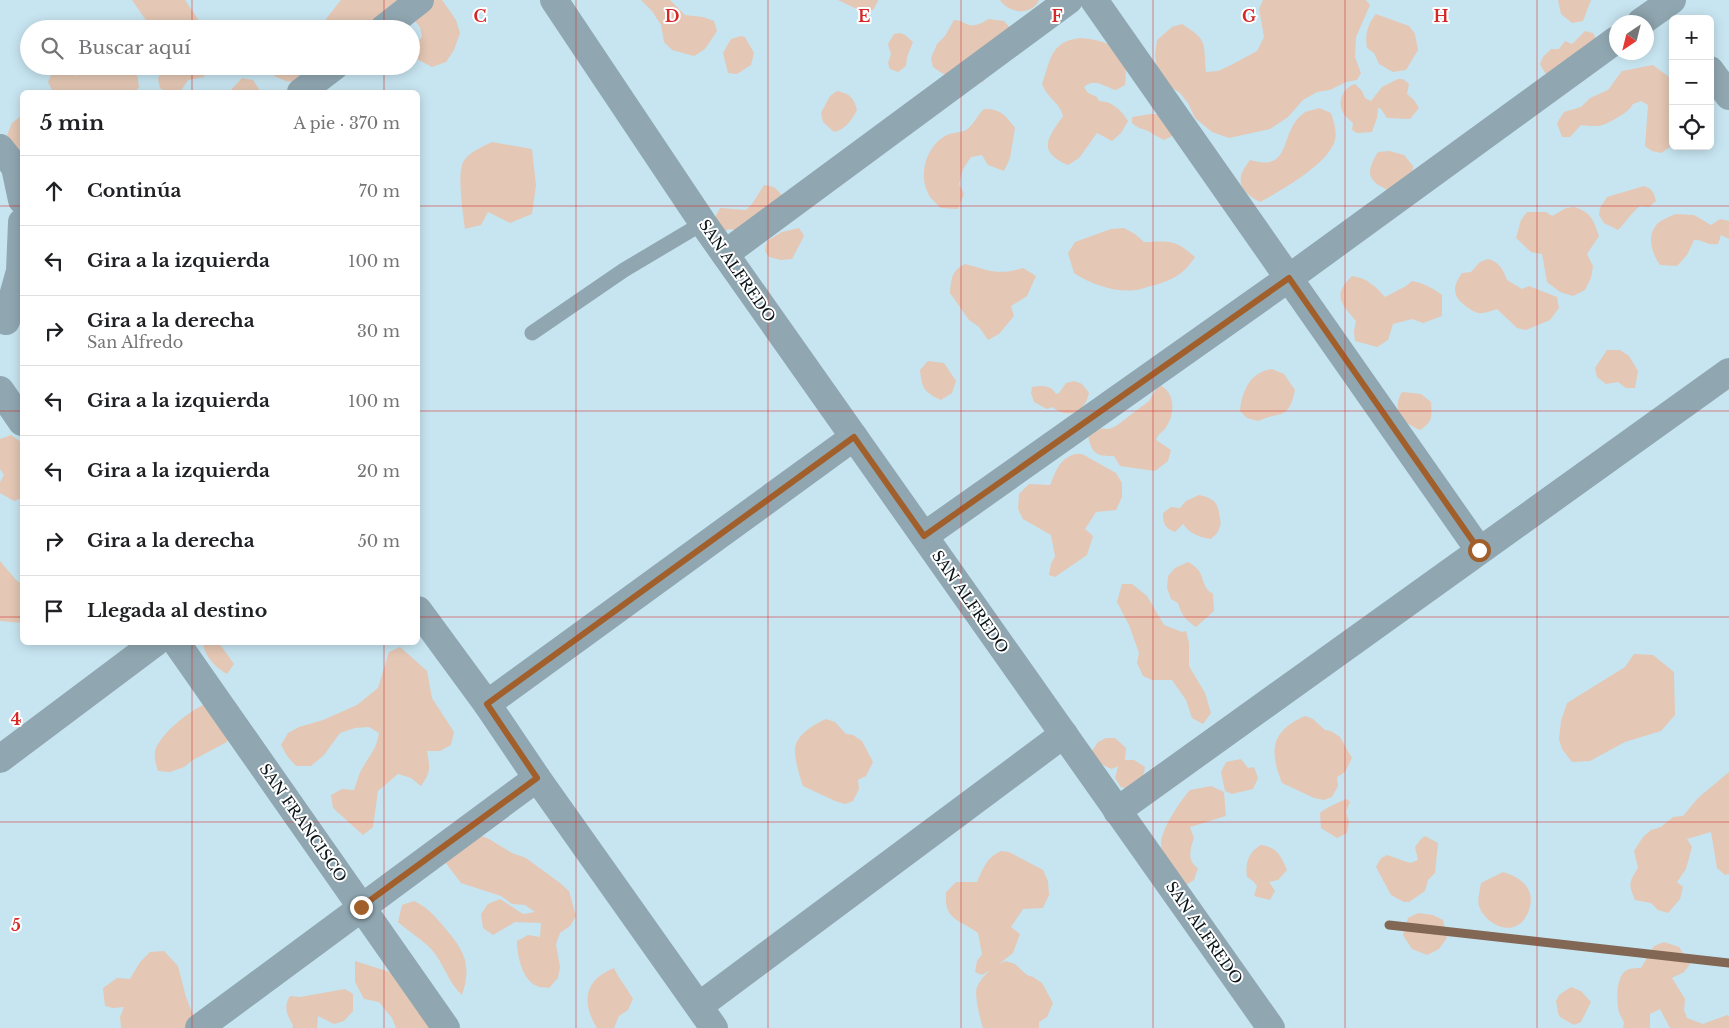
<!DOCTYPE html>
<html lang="es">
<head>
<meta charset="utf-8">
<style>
	body { margin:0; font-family:"Libre Baskerville",serif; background:#f6f6f6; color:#202124 }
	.controls { position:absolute; right:15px; top:15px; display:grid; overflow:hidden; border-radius:8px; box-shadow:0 2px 12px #0003 }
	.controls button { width:45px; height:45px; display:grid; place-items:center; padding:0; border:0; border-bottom:1px solid #e0e0e0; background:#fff; color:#202124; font:25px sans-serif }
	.compass { position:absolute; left:1609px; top:15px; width:45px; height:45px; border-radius:50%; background:#fff; box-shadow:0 2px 12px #0003; rotate:215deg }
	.stop { position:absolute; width:15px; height:15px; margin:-11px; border:4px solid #a15f2c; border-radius:50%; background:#fff }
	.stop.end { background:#a15f2c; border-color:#fff; box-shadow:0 1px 5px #0008 }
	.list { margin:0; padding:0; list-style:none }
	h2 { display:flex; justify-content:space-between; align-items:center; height:65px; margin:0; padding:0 20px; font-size:21px }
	h2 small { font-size:16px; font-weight:400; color:#757577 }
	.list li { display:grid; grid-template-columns:32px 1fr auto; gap:15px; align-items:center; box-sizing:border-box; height:70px; padding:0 20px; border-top:1px solid #e0e0e0 }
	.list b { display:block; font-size:19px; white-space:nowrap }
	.list p { margin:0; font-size:16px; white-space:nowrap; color:#757577 }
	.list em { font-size:16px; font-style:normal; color:#757577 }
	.icon { flex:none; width:28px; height:28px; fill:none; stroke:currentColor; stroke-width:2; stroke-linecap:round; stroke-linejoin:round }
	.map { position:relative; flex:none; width:1729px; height:1028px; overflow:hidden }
	.search { position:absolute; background:#fff; box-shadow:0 2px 12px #0003; left:20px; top:20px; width:400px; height:55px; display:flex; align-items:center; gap:12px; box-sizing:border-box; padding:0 18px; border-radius:28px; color:#757577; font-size:19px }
	.panel { position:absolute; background:#fff; box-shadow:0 2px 12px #0003; left:20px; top:90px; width:400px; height:555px; border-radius:8px }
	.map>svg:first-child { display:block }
	.green { fill:#e4c7b4 }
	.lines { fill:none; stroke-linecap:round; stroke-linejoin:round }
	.stream { stroke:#826755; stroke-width:9 }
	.lane { stroke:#90a7b1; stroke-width:15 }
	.street { stroke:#90a7b1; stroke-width:28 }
	.route { stroke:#a15f2c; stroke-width:6 }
	.grid { fill:none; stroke:#d62828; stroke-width:1; stroke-opacity:0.55 }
	.labels { text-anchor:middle; stroke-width:4; stroke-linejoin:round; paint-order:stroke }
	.street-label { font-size:15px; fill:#0a1418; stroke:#fff }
	.grid-label { font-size:16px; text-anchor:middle; font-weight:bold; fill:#d62828; stroke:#fff; stroke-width:4; stroke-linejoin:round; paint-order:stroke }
</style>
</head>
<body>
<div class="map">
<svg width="1729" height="1028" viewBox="0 0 1729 1028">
	<rect width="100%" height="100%" fill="#c7e5f1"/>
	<g class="green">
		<path d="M132 0H185L202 25 197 29H152Z"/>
		<path d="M341 0H442L456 20 460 33 454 50 446 62 432 67 415 58 416 46 422 36 420 27 413 19 393 29H318Z"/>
		<path d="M641 0H670L685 15 703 17 714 21 717 31 705 49 694 56 672 50 664 42 661 25 652 11Z"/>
		<path d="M838 0H878V1L873 10 861 11Z"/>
		<path d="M1000 0H1039C1032 16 1009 14 1000 0Z"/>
		<path d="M1263 0H1366L1370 5 1356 37 1355 57 1361 73 1357 80 1346 82 1330 90 1317 92 1303 100 1288 117 1270 129 1229 138 1212 132 1195 118 1188 103 1180 93 1169 86 1158 75 1155 55 1157 40 1172 27 1182 24C1209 41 1203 43 1206 72L1218 71 1231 65 1257 51 1264 37 1259 9Z"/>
		<path d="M1558 0H1591L1583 21 1572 23 1561 14Z"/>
		<path d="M1376 14 1409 26 1415 34 1418 50 1406 70 1393 72 1379 64 1374 53 1367 48C1365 34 1367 25 1376 14Z"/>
		<path d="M989 19 1004 21 1014 32 983 82C962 86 950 79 933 67L931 58 937 44 945 36 954 20C961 20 963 23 969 25 976 27 983 22 989 19Z"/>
		<path d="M1585 31 1593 33 1598 43 1551 78 1545 73 1540 64 1543 57 1551 49H1559L1565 41 1572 44Z"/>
		<path d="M900 33 905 35 913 42 907 57 906 66 898 72 890 69 888 63 891 54 888 44 894 34Z"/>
		<path d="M741 36 745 37 754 53 751 65 737 74 728 73 723 53 731 39Z"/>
		<path d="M1080 38C1093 39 1112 42 1121 53 1127 61 1126 76 1125 85L1116 90C1104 87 1095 77 1084 87L1088 93 1097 97 1099 101C1112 101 1121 110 1128 121L1121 133 1112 141 1097 133 1079 158 1068 165C1036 151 1048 138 1063 116 1060 103 1048 99 1042 84 1051 59 1050 42 1080 38Z"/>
		<path d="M1653 65 1673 80V145L1661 153 1652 151 1645 146 1648 105 1641 101 1633 104C1628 112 1623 114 1615 119 1602 127 1597 127 1581 125L1570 137H1562L1557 123 1564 112 1581 107 1590 98 1608 90 1622 71Z"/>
		<path d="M55 66H61L75 76 86 66H136L139 87 135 92H78L76 91 73 92H53L48 82Z"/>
		<path d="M171 66H210L204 77 188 80 180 92H166L160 88 158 79 161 71Z"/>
		<path d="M278 66H327L303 83 286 81 274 76Z"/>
		<path d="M242 78 253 80 261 92H227L231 90Z"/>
		<path d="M1398 79H1403L1409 84 1407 94 1414 100 1419 108 1410 119 1387 118 1381 109 1378 108 1377 118 1372 132 1357 133 1352 130 1353 123C1349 119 1343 115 1342 110 1338 100 1344 87 1355 84L1362 91 1365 98 1371 101 1382 87Z"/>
		<path d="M837 91C849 93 854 98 857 110 851 121 846 129 834 132L823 122 821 113 830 96Z"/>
		<path d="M1319 108 1331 113C1334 122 1337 131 1335 140 1329 164 1280 191 1260 202 1239 191 1234 180 1250 160 1294 173 1278 131 1304 113 1308 110 1314 110 1319 108Z"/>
		<path d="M984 109C1000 108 1006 116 1015 128L1010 158 1004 171 988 165 982 155 971 157 963 169 959 184 964 194 958 209 941 208C937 204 930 199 928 193 918 173 927 145 947 135 953 132 961 133 966 130 974 125 977 115 984 109Z"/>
		<path d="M1151 114H1160L1174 126 1172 136 1164 140C1158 137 1153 134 1148 131 1141 128 1139 129 1132 123V117Z"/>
		<path d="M22 115V150L16 152 7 135 12 123Z"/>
		<path d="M492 142 532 149 536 185 532 214 510 223 488 212 481 225 465 229C463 214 457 176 463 162 469 152 482 147 492 142Z"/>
		<path d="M1389 151 1404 155 1413 166 1412 178 1390 191C1367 181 1365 173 1378 152Z"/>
		<path d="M764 185 774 187 783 196 745 232 729 229 719 235 713 221 720 208 746 210 752 204Z"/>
		<path d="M1644 186C1653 189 1654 193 1656 201L1649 207 1640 206C1632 212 1626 222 1618 230L1604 223 1599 215 1600 208 1607 197Z"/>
		<path d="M1574 207C1592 212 1593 220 1599 236L1587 254 1593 266 1591 278 1585 290 1573 296 1560 292 1547 282 1542 254 1531 252 1516 238 1521 220 1527 212H1546L1552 216 1566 208Z"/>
		<path d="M1675 214 1694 215 1711 225 1720 219 1729 221V239L1721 235 1718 244C1706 246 1704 239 1694 240L1687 255 1677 266 1660 265C1652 253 1646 237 1657 224 1661 220 1669 217 1675 214Z"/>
		<path d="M799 228 804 236 792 259 781 260 769 257 765 251 767 241 782 232Z"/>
		<path d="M1124 228 1135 234 1144 242C1170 241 1175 239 1195 257 1185 273 1173 280 1155 285 1149 286 1143 289 1136 290 1116 293 1090 284 1074 273L1068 253 1075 242 1111 229Z"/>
		<path d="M1488 259C1499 262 1503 269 1507 280L1522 289 1529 286 1557 297 1559 308 1550 320 1526 330 1517 328 1497 309C1491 311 1484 314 1478 313 1474 312 1470 309 1467 307 1452 297 1452 287 1462 273L1471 272 1480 262Z"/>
		<path d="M965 264C990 270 996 276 1023 268L1036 276 1027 296 1011 306 1014 316 999 334 988 340 979 327 969 320 950 293C951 279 952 270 965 264Z"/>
		<path d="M1352 276C1367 278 1375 286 1385 297L1406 286 1412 281C1423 283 1433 288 1442 295V316L1423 323 1412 319 1393 324 1388 340 1377 347 1355 341 1354 331 1356 321C1341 303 1332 295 1352 276Z"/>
		<path d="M1607 350H1620L1629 356 1638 371 1635 388H1626L1618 382 1606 384 1597 377 1595 368Z"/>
		<path d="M928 361 944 363 956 381 952 393 941 400C924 392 922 389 920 370Z"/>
		<path d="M1272 369 1284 374 1295 390C1288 422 1281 410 1258 421L1247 418 1240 411C1242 391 1250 372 1272 369Z"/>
		<path d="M1074 381 1082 384 1089 393C1085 412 1069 420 1052 407L1047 409 1034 402 1031 393 1032 387C1042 385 1051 385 1056 394L1059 393 1066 383Z"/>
		<path d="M1159 385C1177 392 1175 417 1164 430 1160 434 1158 434 1156 440L1171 450 1168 461 1155 471 1120 466 1114 456C1097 457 1091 453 1088 435L1094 428 1109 429 1116 426 1149 401Z"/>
		<path d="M1402 392 1421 394 1431 402C1432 416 1433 422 1420 430 1403 423 1391 410 1402 392Z"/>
		<path d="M11 435 22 443V498L14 501 0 493V482L4 475 0 469V439Z"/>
		<path d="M1075 454H1082L1116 473 1122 483V497L1116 510 1096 512 1085 529 1093 536 1087 555 1055 577 1049 575 1051 564 1055 556 1051 535 1023 519 1018 509 1019 494 1029 484 1050 485C1056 471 1059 459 1075 454Z"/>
		<path d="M1199 495C1210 497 1218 501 1219 513 1220 519 1222 523 1219 529 1218 533 1214 536 1211 539 1199 537 1190 534 1183 524L1175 532C1165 528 1163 524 1163 513L1171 507 1180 508 1186 501Z"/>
		<path d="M0 561 16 580 22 584V623L0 621Z"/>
		<path d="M1188 562C1208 572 1198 585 1213 594L1214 611 1196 627C1186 620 1181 615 1178 603L1171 599 1167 588 1168 576 1175 568Z"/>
		<path d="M1122 584H1132L1147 596 1164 625 1182 632 1186 631 1189 643V666L1205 693 1211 713 1203 724 1192 718 1186 700 1172 680H1152L1143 676 1137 663 1139 653 1129 625 1117 602Z"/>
		<path d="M203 643H219L234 664 227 674C215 667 205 657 203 643Z"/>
		<path d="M400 647 427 671 432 698 454 732 451 745 440 751H427C430 768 431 772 421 786L411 778 398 774 378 791 373 827 363 835 333 808 331 795 342 789 354 790C357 782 359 773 363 767 371 753 376 750 379 733L369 727 355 728 340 733 324 755 311 766H296L287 756 281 745 288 733 299 727 323 720 357 705 378 688 389 652Z"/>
		<path d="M1634 654 1653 655 1674 672 1675 715 1661 731 1625 742 1590 761 1572 762 1562 749 1559 739 1561 721 1567 703 1625 667Z"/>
		<path d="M203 705 214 708 231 728 227 742 193 760 184 767 170 772 158 771C156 765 154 757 155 751 160 734 187 713 203 705Z"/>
		<path d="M1305 716 1313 719 1325 730 1331 731 1340 737 1352 758 1345 772 1337 777 1338 786 1332 797 1324 800 1314 798 1282 783C1269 750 1271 731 1305 716Z"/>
		<path d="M826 719 835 722 846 734 853 735 862 741 873 762 866 776 858 780 859 789 853 801 845 804 835 801 803 786C800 778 794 757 795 748 797 734 815 724 826 719Z"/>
		<path d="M1106 738H1115L1126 748 1125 760H1134L1145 767 1143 778 1132 790 1121 787 1115 778 1118 766 1112 769C1101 765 1097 762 1092 751L1098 742Z"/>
		<path d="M1241 759 1248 768 1254 767 1258 778 1253 789 1232 794 1225 791 1221 772 1226 762Z"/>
		<path d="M1729 772V874L1725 875 1717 868 1711 832 1687 839 1692 847 1686 869 1677 882 1683 887 1680 899 1668 913 1658 910 1651 903 1635 900C1628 884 1629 882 1638 868L1634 851 1643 837 1651 830 1661 827 1673 817 1683 816 1698 798Z"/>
		<path d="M1211 786 1224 792 1226 816 1190 827 1194 838C1190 849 1187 861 1198 868L1194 880 1186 885C1180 876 1162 856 1161 845 1160 831 1180 801 1190 790Z"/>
		<path d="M1347 799 1350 802 1346 811 1349 822 1347 833 1337 838 1321 828 1320 813C1327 807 1339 802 1347 799Z"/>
		<path d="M477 834 489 839 512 853 526 858 560 883 569 891 576 916 570 926 560 933 556 944 560 967 558 978 549 988C545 987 540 988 537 986 522 980 517 955 517 941L528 935 540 937 541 923 515 922 493 935 483 928 481 914 488 904 500 899 523 914 535 912 525 905 512 904 501 896 461 883 445 862Z"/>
		<path d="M1425 836 1438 843 1435 873 1428 880 1425 891 1409 902H1404L1391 895 1376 867 1381 858 1387 855 1410 863 1418 860 1415 847 1421 839Z"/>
		<path d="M1261 845C1277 847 1281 856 1287 870L1278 880 1269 882 1275 891 1270 900 1254 896 1257 886 1253 881 1247 877C1245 864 1248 852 1261 845Z"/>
		<path d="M1001 851 1009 852 1043 870 1048 881 1049 895 1043 908 1023 909 1011 927 1020 934 1013 953 999 964 1006 961 1015 964 1027 975 1033 977 1042 983 1053 1003 1047 1017 1039 1022V1028H983C980 1019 974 995 977 987 980 980 985 975 990 970L982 975 975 972 977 961 982 954 978 933C957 918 944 920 946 892L956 882H977C983 868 987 857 1001 851Z"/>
		<path d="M1503 872C1512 875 1523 879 1528 889 1535 900 1528 921 1516 926 1502 933 1483 919 1479 906 1477 900 1480 890 1481 883Z"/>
		<path d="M414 901C427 907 435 916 444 927 463 949 473 964 462 995 448 982 444 964 432 950 422 939 409 932 398 922L402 905Z"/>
		<path d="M1418 913 1433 915 1443 920 1447 938 1439 949 1427 955 1412 949 1403 935 1408 918Z"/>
		<path d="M1664 942 1679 947 1690 964 1684 972 1672 978 1685 999 1684 1010 1687 1018 1703 1024 1727 1015 1729 1016V1028H1670L1660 1009 1650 1014V1028H1623L1624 1022C1622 1019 1620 1015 1619 1012 1616 1000 1616 973 1629 969 1633 968 1638 968 1641 968L1654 946Z"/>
		<path d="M164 951 178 966 186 997 195 1020 193 1028H121L120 1017 124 1007 113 1008 105 1006 103 988 117 978 130 979 140 962 150 952Z"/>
		<path d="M355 961 399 975 430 1028H396L392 1018 379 1002 364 999 355 982Z"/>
		<path d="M614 968C619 979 627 988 633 999L628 1010 619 1016 614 1028H597C581 1002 584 980 614 968Z"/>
		<path d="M1571 987 1581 991 1591 1002 1581 1022 1574 1025 1560 1017 1558 1013 1556 1001 1559 995Z"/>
		<path d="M345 989 353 994V1011L344 1021 334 1024 318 1016 317 1028H292L293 1025C287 1015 283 1007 290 996L300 997Z"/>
	</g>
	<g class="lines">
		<path class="stream" d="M1389 925 1729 963"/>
		<path class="lane" d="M532 333 624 270 703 223"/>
		<g class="street">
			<path d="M554 0 703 223 1271 1028"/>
			<path d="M1094 0 1479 550"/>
			<path d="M1641 22 1672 0"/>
			<path d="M383 29 420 0"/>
			<path d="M1710 70 1729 96"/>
			<path d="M301 92 335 66"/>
			<path d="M0 148 15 167 22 171"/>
			<path d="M15 167 22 200"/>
			<path d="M725 254 1069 0"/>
			<path d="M6 321 20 271 22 222"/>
			<path d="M0 390 22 422"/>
			<path d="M924 536 1289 278 1616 40"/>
			<path d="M418 610 487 704 537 778 714 1028"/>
			<path d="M176 642 446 1028"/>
			<path d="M487 704 854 437"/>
			<path d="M0 759 156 642"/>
			<path d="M1117 811 1729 372"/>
			<path d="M699 1006 1064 734"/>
			<path d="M199 1028 537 778"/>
		</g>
	</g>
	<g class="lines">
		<path class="route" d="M361 907 537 778 487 704 854 437 924 536 1289 278 1479 550"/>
	</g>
	<path class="grid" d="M192 0V29M384 0V29M576 0V1028M768 0V1028M961 0V1028M1153 0V1028M1345 0V1028M1537 0V1028M192 66V92M384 66V92M0 206H22M418 206H1729M0 411H22M418 411H1729M0 617H22M418 617H1729M192 642V1028M384 642V1028M0 822H1729"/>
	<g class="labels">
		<g class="street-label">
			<text transform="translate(737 271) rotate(55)" y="5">SAN ALFREDO</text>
			<text transform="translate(970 602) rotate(55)" y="5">SAN ALFREDO</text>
			<text transform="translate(303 823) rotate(55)" y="5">SAN FRANCISCO</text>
			<text transform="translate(1204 933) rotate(55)" y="5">SAN ALFREDO</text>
		</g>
	</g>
	<g class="grid-label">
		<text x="480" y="22">C</text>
		<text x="672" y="22">D</text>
		<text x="864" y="22">E</text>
		<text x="1057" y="22">F</text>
		<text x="1249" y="22">G</text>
		<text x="1441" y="22">H</text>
		<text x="16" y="725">4</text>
		<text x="16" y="931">5</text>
	</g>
</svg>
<div class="controls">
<button>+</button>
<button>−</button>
<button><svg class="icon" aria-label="locate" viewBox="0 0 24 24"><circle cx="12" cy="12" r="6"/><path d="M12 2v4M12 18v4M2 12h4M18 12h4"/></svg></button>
</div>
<svg class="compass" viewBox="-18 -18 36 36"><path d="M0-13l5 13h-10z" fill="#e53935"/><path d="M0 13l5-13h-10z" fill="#757577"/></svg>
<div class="stop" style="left:1479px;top:550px"></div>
<div class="stop end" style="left:361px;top:907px"></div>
<div class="search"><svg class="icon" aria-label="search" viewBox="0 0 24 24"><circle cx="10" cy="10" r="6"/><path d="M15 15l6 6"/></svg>Buscar aquí</div>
<section class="panel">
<h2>5 min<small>A pie · 370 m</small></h2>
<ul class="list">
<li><svg class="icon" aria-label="ahead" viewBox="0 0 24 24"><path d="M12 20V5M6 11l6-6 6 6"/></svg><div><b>Continúa</b></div><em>70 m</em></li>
<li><svg class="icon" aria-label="left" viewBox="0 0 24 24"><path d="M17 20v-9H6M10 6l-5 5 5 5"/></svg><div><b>Gira a la izquierda</b></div><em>100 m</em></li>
<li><svg class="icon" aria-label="right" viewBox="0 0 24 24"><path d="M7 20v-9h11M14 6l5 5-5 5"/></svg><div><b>Gira a la derecha</b><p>San Alfredo</p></div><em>30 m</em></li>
<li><svg class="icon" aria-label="left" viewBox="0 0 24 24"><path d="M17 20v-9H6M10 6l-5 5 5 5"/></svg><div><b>Gira a la izquierda</b></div><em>100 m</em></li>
<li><svg class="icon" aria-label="left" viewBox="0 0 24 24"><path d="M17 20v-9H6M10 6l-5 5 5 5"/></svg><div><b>Gira a la izquierda</b></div><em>20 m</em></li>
<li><svg class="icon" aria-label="right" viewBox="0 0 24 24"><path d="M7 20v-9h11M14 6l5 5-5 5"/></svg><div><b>Gira a la derecha</b></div><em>50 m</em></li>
<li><svg class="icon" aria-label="arrive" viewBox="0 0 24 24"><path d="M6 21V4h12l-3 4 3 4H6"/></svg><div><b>Llegada al destino</b></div></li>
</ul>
</section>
</div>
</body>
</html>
